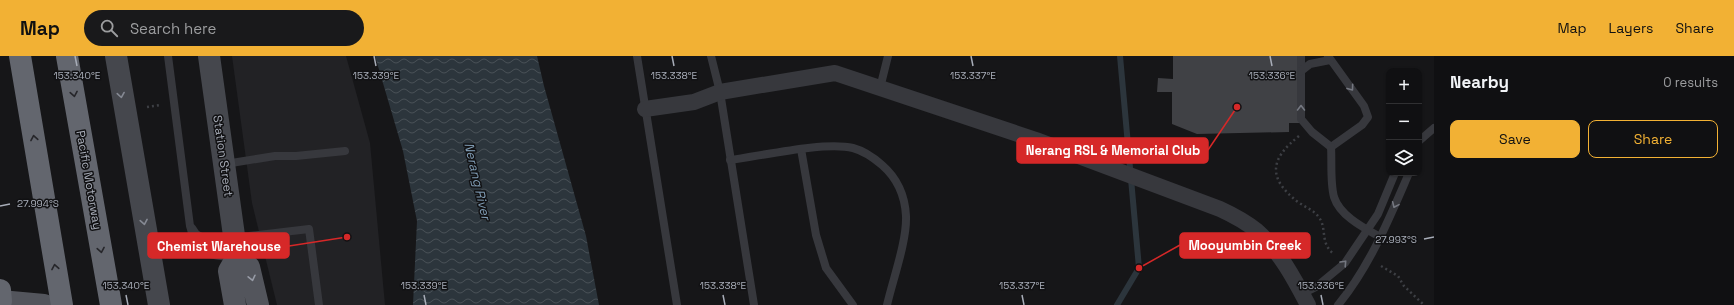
<!DOCTYPE html>
<html lang="en">
<head>
<meta charset="utf-8">
<style>
	body { margin:0; font-family:"Space Grotesk",sans-serif; background:#19191b; color:#f1f3f6 }
	.controls { position:absolute; right:12px; top:12px; display:grid; overflow:hidden; border-radius:8px; box-shadow:0 1px 3px #0004 }
	.controls button { width:36px; height:36px; display:grid; place-items:center; padding:0; border:0; border-bottom:1px solid #303032; background:#101012; color:#f1f3f6; font:20px sans-serif }
	.list { margin:0; padding:0; list-style:none }
	h2 { display:flex; justify-content:space-between; align-items:center; height:52px; margin:0; padding:0 16px; font-size:17px }
	h2 small { font-size:13px; font-weight:400; color:#9c9d9f }
	.actions { display:flex; gap:8px; padding:12px 16px }
	.actions a { flex:1; padding:9px 0; border:1px solid #f2b134; border-radius:8px; text-align:center; font-size:14px; color:#f2b134 }
	.actions .main { background:#f2b134; color:#111 }
	.icon { flex:none; width:22px; height:22px; fill:none; stroke:currentColor; stroke-width:2; stroke-linecap:round; stroke-linejoin:round }
	.map { position:relative; flex:none; width:1434px; height:249px; overflow:hidden }
	header { display:flex; align-items:center; gap:24px; box-sizing:border-box; height:56px; padding:0 20px; background:#f2b134; color:#111 }
	header strong { font-size:19px }
	nav { display:flex; gap:22px; margin-inline-start:auto; font-size:14px }
	.search { width:280px; height:36px; background:#19191b; display:flex; align-items:center; gap:10px; box-sizing:border-box; padding:0 14px; border-radius:22px; color:#9c9d9f; font-size:15px }
	main { display:flex }
	aside { flex:1; background:#101012 }
	.map>svg:first-child { display:block }
	.built { fill:#222225 }
	.water { fill:url(#water-waves) }
	.lines { fill:none; stroke-linecap:round; stroke-linejoin:round }
	.stream { stroke:#2c353c; stroke-width:6 }
	.building { fill:#404145 }
	.path { stroke:#3d3f44; stroke-width:2.5; stroke-dasharray:2 3; stroke-linecap:butt }
	.lane { stroke:#37383d; stroke-width:8 }
	.street { stroke:#37383d; stroke-width:16 }
	.secondary { stroke:#45474d; stroke-width:22 }
	.primary { stroke:#53555c; stroke-width:22 }
	.highway { stroke:#63666e; stroke-width:22 }
	.oneway { stroke:#757881 }
	.oneway2 { stroke:#26262a }
	.oneway3 { stroke:#858993 }
	.oneway4 { stroke:#979ba6 }
	.ticks { fill:none; stroke:#a8adb8; stroke-width:1.5 }
	.labels { text-anchor:middle; stroke-width:3; stroke-linejoin:round; paint-order:stroke }
	.street-label { font-size:12px; fill:#a8adb8; stroke:#111113 }
	.water-label { font-size:13px; font-style:italic; fill:#7f9bb3; stroke:#111113 }
	.ticks-label { font-size:10px; text-anchor:middle; fill:#a8adb8; stroke:#111113; stroke-width:3; stroke-linejoin:round; paint-order:stroke }
	.leader { fill:none; stroke:#d62828; stroke-width:1.5 }
	.callout-dot { fill:#d62828; stroke:#111113; stroke-width:1.5 }
	.callout { fill:#d62828; stroke:#d62828; stroke-width:1.5 }
	.callout-label { font-size:13px; text-anchor:middle; font-weight:bold; fill:#fff }
</style>
</head>
<body>
<header>
<strong>Map</strong>
<div class="search"><svg class="icon" aria-label="search" viewBox="0 0 24 24"><circle cx="10" cy="10" r="6"/><path d="M15 15l6 6"/></svg>Search here</div>
<nav><a>Map</a><a>Layers</a><a>Share</a></nav>
</header>
<main>
<div class="map">
<svg width="1434" height="249" viewBox="0 0 1434 249">
	<defs>
		<pattern id="water-waves" width="16" height="10" patternUnits="userSpaceOnUse"><rect width="16" height="10" fill="#2c353c"/><path d="M0 5q4-4 8 0t8 0" fill="none" stroke="#485056"/></pattern>
	</defs>
	<rect width="100%" height="100%" fill="#161618"/>
	<path class="built" d="M232 0H346L370 87 385 249H277L252 147Z"/>
	<path class="water" d="M375 0H537L544 30 586 180 599 249H413L417 165 403 95Z"/>
	<g class="lines">
		<path class="stream" d="M1117 249 1139 212 1120 0"/>
	</g>
	<path class="building" d="M1173 0H1301L1302 67H1289V76L1197 78 1172 68V36H1157L1158 22 1173 23Z"/>
	<g class="lines">
		<g class="path">
			<path d="M147 51 160 49"/>
			<path d="M1299 80C1270 103 1267 122 1298 146 1305 151 1313 154 1318 160 1328 172 1319 187 1334 198"/>
			<path d="M1381 210 1398 220 1404 230 1424 249"/>
		</g>
		<g class="lane">
			<path d="M168 0 190 170C192 175 192 181 195 186 202 200 221 201 235 201"/>
			<path d="M637 0 677 249"/>
			<path d="M711 0 720 36 754 249"/>
			<path d="M1301 0V63L1312 76 1331 91"/>
			<path d="M1328 0 1364 50 1368 61 1362 69 1331 91"/>
			<path d="M1301 15 1310 8 1330 4"/>
			<path d="M880 32 888 0"/>
			<path d="M1419 85 1434 72"/>
			<path d="M1331 91C1332 105 1330 127 1334 141 1340 160 1364 172 1380 181"/>
			<path d="M801 93 816 179 826 212 853 249"/>
			<path d="M730 104C761 100 825 85 853 92 864 95 874 102 882 109 897 122 905 140 906 160 907 185 893 223 887 249"/>
			<path d="M225 108 275 100H296L345 95"/>
			<path d="M192 172 196 178 203 182 249 180 309 173 319 249"/>
			<path d="M1302 238 1316 231 1345 207 1378 158 1395 117"/>
			<path d="M1338 249C1370 210 1389 163 1409 117"/>
		</g>
		<path class="street" d="M645 53 694 46 720 36 835 17 1036 84 1220 153C1233 159 1246 166 1257 175 1279 194 1295 224 1308 249"/>
		<g class="secondary">
			<path d="M116 0 159 249"/>
			<path d="M209 0 237 201"/>
		</g>
		<g class="primary">
			<path d="M0 245 44 249"/>
			<path d="M235 249 229 215 237 201 249 211 258 249"/>
		</g>
		<g class="highway">
			<path d="M20 0 62 249"/>
			<path d="M67 0 111 249"/>
			<path d="M0 234 1 245"/>
		</g>
	</g>
	<defs><path id="oneway-chevron" d="M-2-3.5L2.5 0L-2 3.5" fill="none" stroke-width="1.6" stroke-linecap="round" stroke-linejoin="round"/></defs>
	<g class="oneway">
		<use href="#oneway-chevron" transform="translate(1351 32) rotate(54)"/>
		<use href="#oneway-chevron" transform="translate(1301 52) rotate(-90)"/>
		<use href="#oneway-chevron" transform="translate(1395 149) rotate(114)"/>
		<use href="#oneway-chevron" transform="translate(1344 207) rotate(-47)"/>
	</g>
	<g class="oneway2">
		<use href="#oneway-chevron" transform="translate(74 38) rotate(80)"/>
		<use href="#oneway-chevron" transform="translate(34 82) rotate(-100)"/>
		<use href="#oneway-chevron" transform="translate(101 194) rotate(80)"/>
		<use href="#oneway-chevron" transform="translate(55 211) rotate(-100)"/>
	</g>
	<g class="oneway3">
		<use href="#oneway-chevron" transform="translate(121 39) rotate(81)"/>
		<use href="#oneway-chevron" transform="translate(144 166) rotate(80)"/>
	</g>
	<use class="oneway4" href="#oneway-chevron" transform="translate(252 222) rotate(77)"/>
	<path class="ticks" d="M75 0 77 10M374 0 376 10M672 0 674 10M971 0 973 10M1270 0 1272 10M0 150 10 148M1424 183 1434 181M126 239 128 249M424 239 426 249M723 239 725 249M1022 239 1024 249M1321 239 1323 249"/>
	<g class="labels">
		<g class="street-label">
			<text transform="translate(223 100) rotate(82)" y="4">Station Street</text>
			<text transform="translate(89 124) rotate(80)" y="4">Pacific Motorway</text>
		</g>
		<g class="water-label">
			<text transform="translate(478 125) rotate(77)" y="5">Nerang River</text>
		</g>
	</g>
	<g class="ticks-label">
		<text x="77" y="23">153.340°E</text>
		<text x="376" y="23">153.339°E</text>
		<text x="674" y="23">153.338°E</text>
		<text x="973" y="23">153.337°E</text>
		<text x="1272" y="23">153.336°E</text>
		<text x="38" y="151">27.994°S</text>
		<text x="1396" y="187">27.993°S</text>
		<text x="126" y="233">153.340°E</text>
		<text x="424" y="233">153.339°E</text>
		<text x="723" y="233">153.338°E</text>
		<text x="1022" y="233">153.337°E</text>
		<text x="1321" y="233">153.336°E</text>
	</g>
	<path class="leader" d="M1237 51L1208 94M1139 212L1180 189M347 181L289 190"/>
	<g class="callout-dot">
		<circle cx="1237" cy="51" r="4"/>
		<circle cx="1139" cy="212" r="4"/>
		<circle cx="347" cy="181" r="4"/>
	</g>
	<g class="callout">
		<rect x="1017" y="82" width="191" height="25" rx="4"/>
		<rect x="1180" y="177" width="130" height="25" rx="4"/>
		<rect x="148" y="177" width="141" height="25" rx="4"/>
	</g>
	<g class="callout-label">
		<text x="1113" y="99">Nerang RSL &amp; Memorial Club</text>
		<text x="1245" y="194">Mooyumbin Creek</text>
		<text x="219" y="195">Chemist Warehouse</text>
	</g>
</svg>
<div class="controls">
<button>+</button>
<button>−</button>
<button><svg class="icon" aria-label="layers" viewBox="0 0 24 24"><path d="M12 4l9 5-9 5-9-5zM3 14l9 5 9-5"/></svg></button>
</div>
</div>
<aside>
<h2>Nearby<small>0 results</small></h2>
<ul class="list">
</ul>
<div class="actions"><a class="main">Save</a><a>Share</a></div>
</aside>
</main>
</body>
</html>
